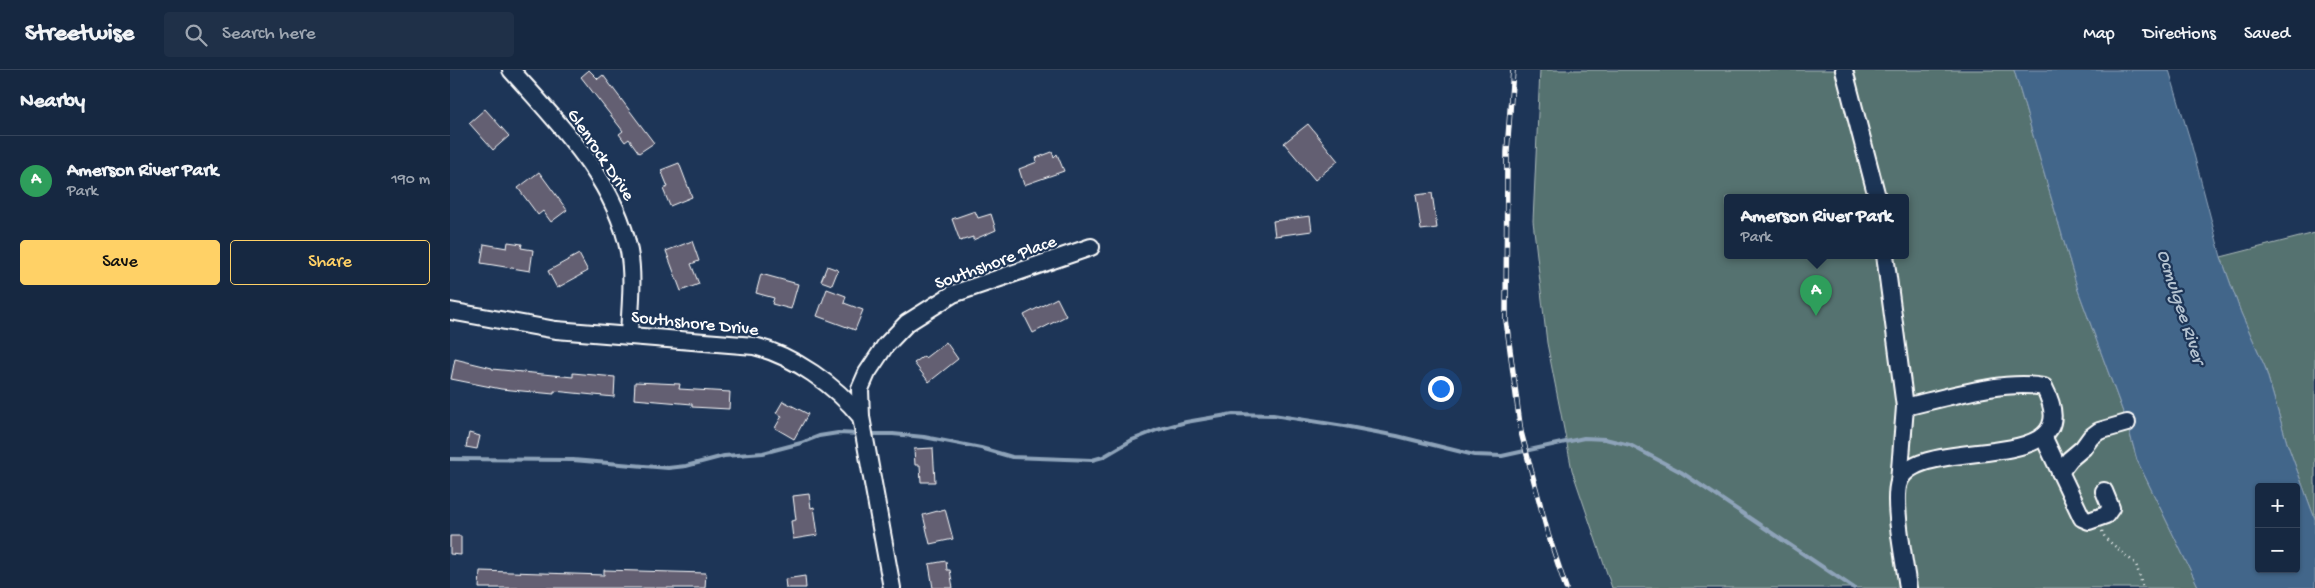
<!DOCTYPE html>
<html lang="en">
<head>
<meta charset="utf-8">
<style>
	body { margin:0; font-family:"Gochi Hand",sans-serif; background:#1f3048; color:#f1f3f6 }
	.controls { position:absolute; right:15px; bottom:15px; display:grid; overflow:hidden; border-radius:5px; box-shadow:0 1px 4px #0004 }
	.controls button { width:45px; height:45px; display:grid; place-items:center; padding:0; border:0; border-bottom:1px solid #35445a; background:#162841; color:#f1f3f6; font:25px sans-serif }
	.you { position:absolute; left:990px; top:318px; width:18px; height:18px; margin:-12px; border:4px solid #fff; border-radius:50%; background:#1a73e8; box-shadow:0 0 0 8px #1a73e833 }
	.badge { display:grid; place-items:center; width:32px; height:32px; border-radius:50%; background:#ffd166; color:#fff; font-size:16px; font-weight:700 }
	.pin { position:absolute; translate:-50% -41px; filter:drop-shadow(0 1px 2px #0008) }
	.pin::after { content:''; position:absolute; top:26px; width:18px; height:15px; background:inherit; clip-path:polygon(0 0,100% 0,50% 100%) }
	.popup { position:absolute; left:1274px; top:124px; width:185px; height:65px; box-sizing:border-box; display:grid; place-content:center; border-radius:5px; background:#162841; filter:drop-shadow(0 1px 4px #0005); font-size:16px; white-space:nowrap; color:#9ea6b1 }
	.popup b { font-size:19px; color:#f1f3f6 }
	.popup::after { content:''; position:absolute; left:50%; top:100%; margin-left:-10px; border:10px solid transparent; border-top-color:#162841 }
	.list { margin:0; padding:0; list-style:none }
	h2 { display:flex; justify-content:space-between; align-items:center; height:65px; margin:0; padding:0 20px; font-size:21px }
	h2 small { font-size:16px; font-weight:400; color:#9ea6b1 }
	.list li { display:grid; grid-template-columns:32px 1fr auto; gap:15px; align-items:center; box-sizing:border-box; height:90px; padding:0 20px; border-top:1px solid #35445a }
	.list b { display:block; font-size:19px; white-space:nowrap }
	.list p { margin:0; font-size:16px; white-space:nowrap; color:#9ea6b1 }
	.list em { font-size:16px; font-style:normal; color:#9ea6b1 }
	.actions { display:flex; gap:10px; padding:15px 20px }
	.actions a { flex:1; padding:11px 0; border:1px solid #ffd166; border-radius:5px; text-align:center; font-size:18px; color:#ffd166 }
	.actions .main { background:#ffd166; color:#111 }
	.icon { flex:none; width:28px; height:28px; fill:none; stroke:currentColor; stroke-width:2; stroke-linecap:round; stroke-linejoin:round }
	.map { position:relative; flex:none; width:1865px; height:518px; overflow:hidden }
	header { display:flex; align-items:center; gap:30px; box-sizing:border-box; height:70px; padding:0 25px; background:#162841; border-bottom:1px solid #35445a }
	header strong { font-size:24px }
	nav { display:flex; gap:28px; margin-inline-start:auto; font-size:18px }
	.search { width:350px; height:45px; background:#1f3048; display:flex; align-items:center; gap:12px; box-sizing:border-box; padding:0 18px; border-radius:5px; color:#9ea6b1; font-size:19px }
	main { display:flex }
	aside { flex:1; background:#162841 }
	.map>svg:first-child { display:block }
	.green { fill:#557270; stroke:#aab8b8; fill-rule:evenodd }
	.water { fill:#43668a; stroke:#8ea3b9; fill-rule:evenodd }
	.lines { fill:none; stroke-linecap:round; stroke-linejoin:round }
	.stream { stroke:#8ea3b9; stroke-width:4 }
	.building { fill:#645f72; stroke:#fff }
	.minor-casing { stroke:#fff; stroke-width:20 }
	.path { stroke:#fff; stroke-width:2.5; stroke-dasharray:1 4; stroke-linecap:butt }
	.minor { stroke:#1d3557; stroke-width:16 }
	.rail-casing { stroke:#fff; stroke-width:5.5 }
	.rail { stroke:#1d3557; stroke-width:4; stroke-dasharray:11; stroke-linecap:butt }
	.labels { text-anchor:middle; stroke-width:4.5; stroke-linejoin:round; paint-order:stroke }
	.street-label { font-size:18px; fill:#fff; stroke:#1d3557 }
	.water-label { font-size:19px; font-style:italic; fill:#b4c2d0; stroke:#1d3557 }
</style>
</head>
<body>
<header>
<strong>Streetwise</strong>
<div class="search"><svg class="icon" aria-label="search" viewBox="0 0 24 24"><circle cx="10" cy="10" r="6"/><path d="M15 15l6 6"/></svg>Search here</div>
<nav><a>Map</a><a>Directions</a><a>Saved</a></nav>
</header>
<main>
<aside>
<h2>Nearby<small></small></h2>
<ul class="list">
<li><span class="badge" style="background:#2e9e5b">A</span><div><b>Amerson River Park</b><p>Park</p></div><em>190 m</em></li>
</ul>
<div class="actions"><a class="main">Save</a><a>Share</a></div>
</aside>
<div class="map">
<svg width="1865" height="518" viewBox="0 0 1865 518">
	<rect width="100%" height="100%" fill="#1d3557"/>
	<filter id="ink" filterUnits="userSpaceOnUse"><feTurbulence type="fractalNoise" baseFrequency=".02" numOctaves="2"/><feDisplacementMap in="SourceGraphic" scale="10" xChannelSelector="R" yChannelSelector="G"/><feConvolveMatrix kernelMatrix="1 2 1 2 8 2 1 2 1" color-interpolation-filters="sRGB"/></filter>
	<g filter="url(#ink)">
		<g class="green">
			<path d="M1090 0H1564L1628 220 1677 353 1687 390 1749 518H1162L1122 400 1097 273 1083 151ZM1277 127H1455V185H1277Z"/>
			<path d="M1865 163V449L1837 373 1815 297 1791 243 1771 187Z"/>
		</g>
		<path class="water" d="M1564 0H1719L1741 73 1771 187 1791 243 1815 297 1837 373 1865 449V518H1749L1687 390 1677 353 1628 220ZM1809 417H1846V499H1809Z"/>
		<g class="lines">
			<g class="stream">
				<path d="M419 364H443L474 367 531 378 562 387 642 390 653 387 682 370 707 360 736 352 783 344 823 345 894 356 947 366 1024 385 1052 386 1134 368 1155 369 1180 375 1231 402 1404 518"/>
				<path d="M0 389 123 390 218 398 236 396 274 386 313 383 351 373 369 366 388 363 410 364"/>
			</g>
		</g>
		<g class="building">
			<path d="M139 0 148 9 153 5 204 73 189 83 179 69 175 72 169 64 173 61 131 7Z"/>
			<path d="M35 39 59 66 43 80 19 53Z"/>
			<path d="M858 54 888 91 865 110 834 73Z"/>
			<path d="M602 82 604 87 607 84 614 101 574 115 569 99 587 92 586 88Z"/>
			<path d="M229 93 242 127 220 136 213 119 218 117 211 100Z"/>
			<path d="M89 102 117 140 101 152 93 141 88 145 68 118Z"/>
			<path d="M982 123 987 158 971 160 966 125Z"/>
			<path d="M525 141 528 148 541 144 546 160 523 170V167L510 171 502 149Z"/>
			<path d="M860 146 862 161 825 166 823 151Z"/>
			<path d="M242 171 249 191 241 194 249 214 231 221 216 181Z"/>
			<path d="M58 172 72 174 71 178 83 180 80 201 31 193 34 174 57 178Z"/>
			<path d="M129 184 138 201 107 218 98 201Z"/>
			<path d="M377 196 388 200 382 215 371 211Z"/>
			<path d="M311 204 348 214 341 239 322 234 324 228 306 223Z"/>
			<path d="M377 219 396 226 394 233 413 240 405 260 367 246Z"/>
			<path d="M607 228 616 246 583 263 574 245Z"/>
			<path d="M496 272 508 289 479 312 464 293 474 286 475 288Z"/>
			<path d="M5 289 42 298V299L123 307V303L165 307 164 327 104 321V324L51 319 1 309Z"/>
			<path d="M185 312 230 314 229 319 280 322 279 339 242 337V334L184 329Z"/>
			<path d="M333 331 358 344 344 369 325 358 332 346 326 343Z"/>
			<path d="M19 363 30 366 27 379 16 377Z"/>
			<path d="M483 378 485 412H471L470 395H465L464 379Z"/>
			<path d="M359 424 361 438 364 437 368 465 343 469 341 451 346 450 343 426Z"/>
			<path d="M495 439 503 469 480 474 473 445Z"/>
			<path d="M0 466H11V485L0 484Z"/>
			<path d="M496 491 497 500H500L503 518H483L479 494Z"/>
			<path d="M154 500 256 503 255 518H29L30 501 154 505Z"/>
			<path d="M355 506 356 518H336L335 509Z"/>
		</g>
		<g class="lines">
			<g class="minor-casing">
				<g id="minor">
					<path d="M61 0C108 53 165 109 179 181 184 208 180 238 179 265"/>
					<path d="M1394 0 1427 127"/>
					<path d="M1435 185 1455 337C1494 328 1555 309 1594 317 1643 411 1468 361 1449 412 1442 433 1455 494 1458 518"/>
					<path d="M0 241 106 260 304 276C344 286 385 315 411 347L442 518"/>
					<path d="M411 347 410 319 417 303 435 276 457 253 503 224 641 177"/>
					<path d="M1593 366 1632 448 1639 451 1656 445 1661 438 1654 421"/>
					<path d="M1610 402 1620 389 1633 378 1641 367 1649 361 1677 353"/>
					<path d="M1449 412 1455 337"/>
				</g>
			</g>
			<path class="path" d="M1652 461 1655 468 1686 494 1693 518"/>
			<use href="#minor" class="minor"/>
			<g class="rail-casing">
				<path id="rail" d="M1063 0 1057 82 1056 250 1071 362 1098 464 1116 518"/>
			</g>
			<use href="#rail" class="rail"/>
		</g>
	</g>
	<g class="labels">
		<g class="street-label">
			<text transform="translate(152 84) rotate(56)" y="6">Glenrock Drive</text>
			<text transform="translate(545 191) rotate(-20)" y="6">Southshore Place</text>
			<text transform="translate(245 252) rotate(6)" y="6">Southshore Drive</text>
		</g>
		<g class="water-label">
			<text transform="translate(1733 236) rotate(72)" y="7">Ocmulgee River</text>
		</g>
	</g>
</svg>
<div class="controls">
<button>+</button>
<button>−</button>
</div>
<div class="you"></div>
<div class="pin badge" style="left:1366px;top:246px;background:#2e9e5b">A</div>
<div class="popup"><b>Amerson River Park</b>Park</div>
</div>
</main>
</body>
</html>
